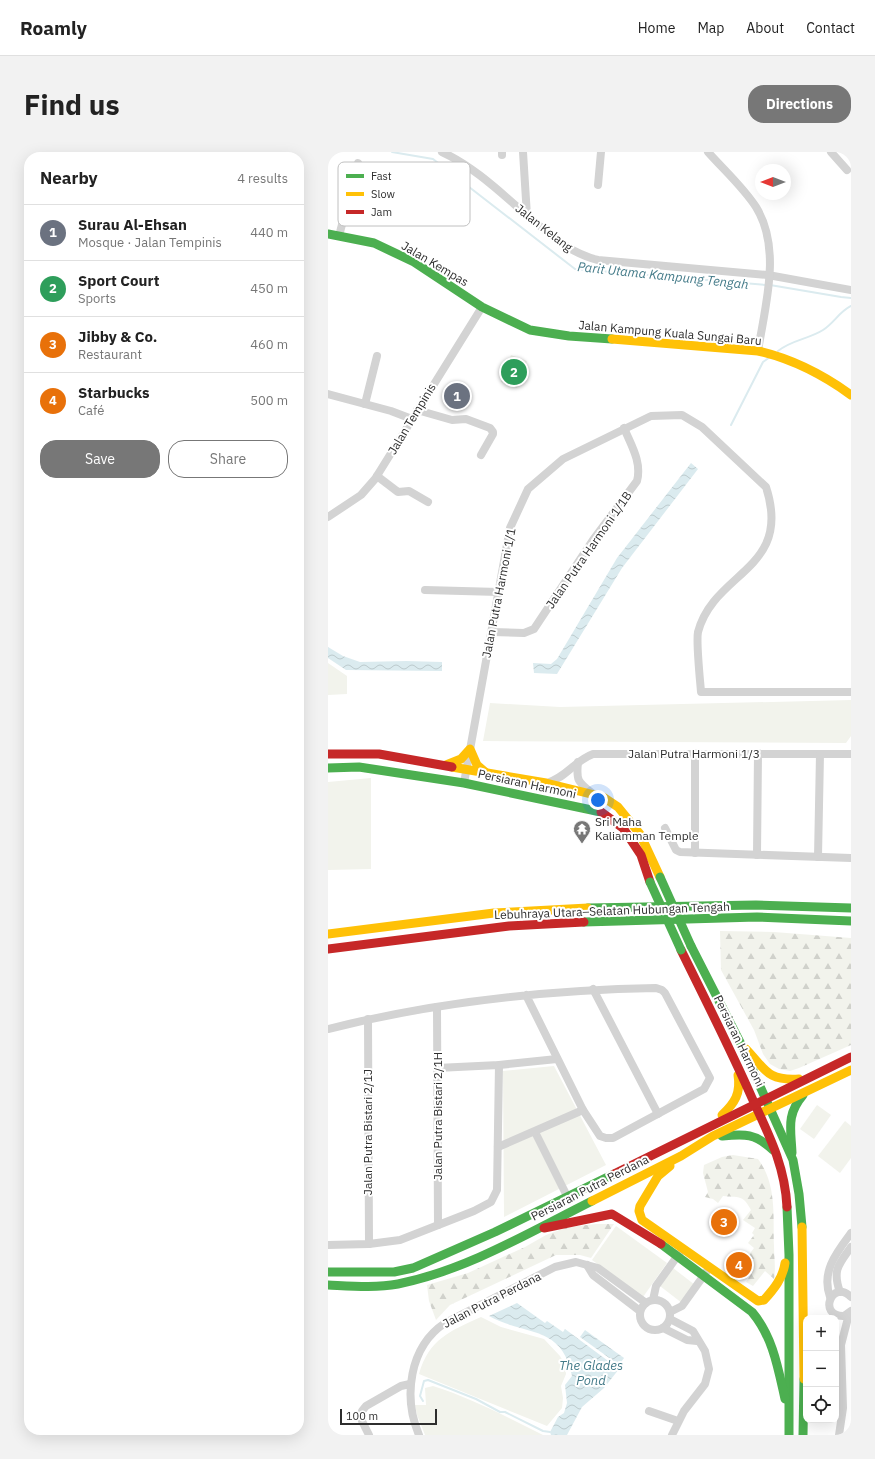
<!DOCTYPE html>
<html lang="en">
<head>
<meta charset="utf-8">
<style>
	body { margin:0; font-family:"IBM Plex Sans",sans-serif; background:#f2f2f2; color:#222 }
	.controls { position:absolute; right:12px; bottom:12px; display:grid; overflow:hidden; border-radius:8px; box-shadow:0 4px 16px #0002 }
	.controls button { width:36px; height:36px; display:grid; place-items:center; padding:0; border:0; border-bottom:1px solid #e0e0e0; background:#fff; color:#222; font:20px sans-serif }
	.compass { position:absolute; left:427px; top:12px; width:36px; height:36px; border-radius:50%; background:#fff; box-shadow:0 4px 16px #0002; rotate:270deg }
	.scale { position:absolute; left:12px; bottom:10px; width:97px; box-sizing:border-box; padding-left:4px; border:2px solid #2e2e2e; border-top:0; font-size:11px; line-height:14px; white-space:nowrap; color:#2e2e2e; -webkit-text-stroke:3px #fff; paint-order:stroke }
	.you { position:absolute; left:270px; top:648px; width:14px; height:14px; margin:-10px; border:3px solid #fff; border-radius:50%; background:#1a73e8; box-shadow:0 0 0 6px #1a73e833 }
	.badge { display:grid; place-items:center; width:26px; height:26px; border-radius:50%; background:#777; color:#fff; font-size:13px; font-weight:700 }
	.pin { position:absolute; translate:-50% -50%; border:2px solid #fff; box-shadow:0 1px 4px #0006 }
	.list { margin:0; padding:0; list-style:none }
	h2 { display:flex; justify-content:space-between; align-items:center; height:52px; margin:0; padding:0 16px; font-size:17px }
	h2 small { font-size:13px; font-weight:400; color:#767676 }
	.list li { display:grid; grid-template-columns:26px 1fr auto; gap:12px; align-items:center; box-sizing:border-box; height:56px; padding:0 16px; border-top:1px solid #e0e0e0 }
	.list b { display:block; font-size:15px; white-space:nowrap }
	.list p { margin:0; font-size:13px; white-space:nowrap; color:#767676 }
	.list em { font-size:13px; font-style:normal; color:#767676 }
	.actions { display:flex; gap:8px; padding:12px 16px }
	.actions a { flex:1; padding:9px 0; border:1px solid #777; border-radius:16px; text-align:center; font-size:14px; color:#777 }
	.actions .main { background:#777; color:#fff }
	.icon { flex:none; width:22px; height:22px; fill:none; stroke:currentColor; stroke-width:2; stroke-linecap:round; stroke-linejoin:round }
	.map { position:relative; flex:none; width:523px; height:1283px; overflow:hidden; border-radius:16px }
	header { display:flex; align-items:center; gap:24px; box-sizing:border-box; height:56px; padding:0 20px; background:#fff; border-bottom:1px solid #e0e0e0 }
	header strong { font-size:19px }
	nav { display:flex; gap:22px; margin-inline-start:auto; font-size:14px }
	.intro { display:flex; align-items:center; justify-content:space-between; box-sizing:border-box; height:96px; padding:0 24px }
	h1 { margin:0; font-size:28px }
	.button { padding:10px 18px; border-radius:16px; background:#777; color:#fff; font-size:14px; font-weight:700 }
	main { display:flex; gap:24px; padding:0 24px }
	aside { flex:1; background:#fff; border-radius:16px; box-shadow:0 4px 16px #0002 }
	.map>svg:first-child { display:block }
	.green { fill:#f2f3ec }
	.forest { fill:url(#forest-firs) }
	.water { fill:url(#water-waves) }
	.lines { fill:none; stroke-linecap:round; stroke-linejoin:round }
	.stream { stroke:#dbebef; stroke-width:2 }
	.street { stroke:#d3d3d3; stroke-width:8 }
	.fast { stroke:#4caf50; stroke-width:9 }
	.slow { stroke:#ffc107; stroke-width:9 }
	.jam { stroke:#c62828; stroke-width:9 }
	.fast-bridge { stroke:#4caf50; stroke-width:9 }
	.labels { text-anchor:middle; stroke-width:4; stroke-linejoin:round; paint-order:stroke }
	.street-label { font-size:12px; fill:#2e2e2e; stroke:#fff }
	.poi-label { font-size:12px; fill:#2e2e2e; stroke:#fff; text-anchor:start }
	.water-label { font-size:13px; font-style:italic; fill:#447b89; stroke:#fff }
	.key { fill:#fff; stroke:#c0c0c0; stroke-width:1 }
	.key-label { font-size:11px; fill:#2e2e2e }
</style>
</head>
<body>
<header>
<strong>Roamly</strong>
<nav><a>Home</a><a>Map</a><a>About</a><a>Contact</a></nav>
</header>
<div class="intro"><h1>Find us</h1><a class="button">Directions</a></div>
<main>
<aside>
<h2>Nearby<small>4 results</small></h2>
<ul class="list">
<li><span class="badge" style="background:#6b7280">1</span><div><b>Surau Al-Ehsan</b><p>Mosque · Jalan Tempinis</p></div><em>440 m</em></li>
<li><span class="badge" style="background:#2e9e5b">2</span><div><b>Sport Court</b><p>Sports</p></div><em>450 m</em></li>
<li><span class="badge" style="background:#e8710a">3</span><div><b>Jibby &amp; Co.</b><p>Restaurant</p></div><em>460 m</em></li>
<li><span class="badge" style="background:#e8710a">4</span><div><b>Starbucks</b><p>Café</p></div><em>500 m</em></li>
</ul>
<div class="actions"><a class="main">Save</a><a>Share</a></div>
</aside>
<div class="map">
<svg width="523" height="1283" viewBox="0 0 523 1283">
	<defs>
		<pattern id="forest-firs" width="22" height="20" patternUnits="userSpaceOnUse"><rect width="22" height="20" fill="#f2f3ec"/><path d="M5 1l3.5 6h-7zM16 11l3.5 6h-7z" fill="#d0d1cb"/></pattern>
		<pattern id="water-waves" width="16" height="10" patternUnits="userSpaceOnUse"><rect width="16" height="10" fill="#dbebef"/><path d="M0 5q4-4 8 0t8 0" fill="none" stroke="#bccacd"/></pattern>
	</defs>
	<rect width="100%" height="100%" fill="#fff"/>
	<g class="green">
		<path d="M183 203 199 209 189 236 173 230Z"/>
		<path d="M0 511 19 524V542L0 543Z"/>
		<path d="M523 548V584L518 591 155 589 162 551 232 555Z"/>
		<path d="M43 626V717L0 718V630Z"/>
		<path d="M226 914 278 1013 176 1065 175 919Z"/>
		<path d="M489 953 503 963 486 987 472 977Z"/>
		<path d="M517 969 523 974V1006L512 1021 490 1004Z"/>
		<path d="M288 1074 339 1111 315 1145 264 1108Z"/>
		<path d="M345 1116 367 1133 354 1151 332 1134Z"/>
		<path d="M153 1165 173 1175 216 1187 232 1204 237 1213 238 1222 233 1234 235 1246 234 1256 219 1274 91 1222C101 1187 122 1179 153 1165Z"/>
		<path d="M105 1234C143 1246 179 1265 215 1283H97L89 1263 87 1253H98L97 1236Z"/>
	</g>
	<g class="forest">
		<path d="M392 779 446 780 523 786V893L471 916 462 919 451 917 442 912 435 902 426 878 393 818Z"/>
		<path d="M405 1003 430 1007C449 1032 445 1064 446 1094 446 1106 448 1115 446 1127L437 1119 425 1134 418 1130 424 1121 418 1116 424 1107 420 1104 426 1096 420 1091 426 1083 424 1081 427 1076 415 1068 423 1058C415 1042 410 1046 395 1044L390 1051 385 1047 377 1045 380 1040 375 1021 376 1013 394 1005Z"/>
		<path d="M268 1072H286L263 1106 252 1103H228L122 1153 108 1168 101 1149 99 1133 140 1121 197 1095 218 1083 240 1075Z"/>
	</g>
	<g class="water">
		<path d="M363 311 370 317 294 416 229 522 206 521 205 511 223 512 229 507 289 406Z"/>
		<path d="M0 495 15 504 32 510 78 509 114 510V519L18 518 0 506Z"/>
		<path d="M189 1151 217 1171 219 1169 235 1180 237 1177 291 1217 276 1236 254 1255 239 1283H223L222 1280 230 1265 236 1261 239 1251 237 1233 244 1224C234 1172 197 1184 161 1164Z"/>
		<path d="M257 1178 296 1206 291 1213 252 1185Z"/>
	</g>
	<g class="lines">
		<g class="stream">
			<path d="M64 0 105 7 247 117 438 133"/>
			<path d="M442 133 513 145 523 146"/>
			<path d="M450 199C463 188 481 187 495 178 506 171 511 160 523 154"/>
			<path d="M403 273 435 210 442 205"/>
			<path d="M95 1249 92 1244 96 1229 100 1228 148 1247 172 1260H177L215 1279 222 1280"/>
		</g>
		<g class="street">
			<path d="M114 0C149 16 178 46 207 70 227 87 245 102 270 108L440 123 523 138"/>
			<path d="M195 0 199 64"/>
			<path d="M380 0C396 18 415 35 428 55 454 97 437 154 430 199"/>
			<path d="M503 0 519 18"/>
			<path d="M174 3V0"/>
			<path d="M270 33 273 0"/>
			<path d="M11 84 30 11"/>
			<path d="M0 242 63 259 84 267"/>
			<path d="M37 252 49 204"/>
			<path d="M89 258 124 268 138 267 162 276 165 280V282L153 303"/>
			<path d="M49 324 70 340 81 339 100 350"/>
			<path d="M0 365 33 343 47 327 154 155"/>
			<path d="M97 438 171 440"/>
			<path d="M164 480 196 481 206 477 265 388 309 329C314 310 303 293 296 276"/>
			<path d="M367 601V701"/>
			<path d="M250 610C248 629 250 630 264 641"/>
			<path d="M136 631 182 376 200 337 235 307 323 264 354 263 374 275 438 335C465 418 386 419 370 480 368 490 372 527 373 540H523"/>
			<path d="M219 631C239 625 246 609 265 602H523"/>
			<path d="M337 676 348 698 352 700 523 706"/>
			<path d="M429 703 430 601"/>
			<path d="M490 705 492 602"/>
			<path d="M265 837 330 962"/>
			<path d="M109 855 110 1073"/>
			<path d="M40 867 41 1092"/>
			<path d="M0 877C107 850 218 838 328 836L334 838 337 841 382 926 376 937 285 986H278L272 984 255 958 198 843"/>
			<path d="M109 916 171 913 229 907"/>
			<path d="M207 980 239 1044"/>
			<path d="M170 995 255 958"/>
			<path d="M0 1093 41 1092 72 1088 146 1059 163 1050 169 1038 171 913"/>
			<path d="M259 1113 265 1123 312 1159"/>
			<path d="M512 1140C504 1118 511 1112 523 1095"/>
			<path d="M502 1145C493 1120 508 1101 523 1081"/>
			<circle cx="327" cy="1163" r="15"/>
			<path d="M325 1148 328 1134 353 1099"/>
			<path d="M523 1159 516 1164C489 1165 504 1126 523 1145"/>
			<path d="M342 1160 354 1154 379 1119"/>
			<path d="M342 1167 365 1179 377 1199 381 1217 377 1232 356 1259 344 1283"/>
			<path d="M335 1176 359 1188 369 1189"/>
			<path d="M508 1236 510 1260"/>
			<path d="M321 1259 350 1269"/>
			<path d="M41 1283 34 1269V1259L38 1254 73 1234 82 1232"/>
			<path d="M91 1283C75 1245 81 1195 117 1171L227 1115 248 1110 270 1116 318 1151"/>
			<path d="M511 1283 515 1256 513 1193 521 1162"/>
		</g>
		<g class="fast">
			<path d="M0 82 46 91 86 110 154 155 202 178 241 184 284 187"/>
			<path d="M0 616 31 615 136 631 273 660"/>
			<path d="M260 756 428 753 523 756"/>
			<path d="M256 770 429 765 523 769"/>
			<path d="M363 794 414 894 465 1008 471 1042 474 1075"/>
			<path d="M394 984C417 982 427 981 445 998"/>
			<path d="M464 1001C463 977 458 963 475 943"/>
			<path d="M459 1055 461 1103V1283"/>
			<path d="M333 1092 424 1160C445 1185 450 1216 457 1247"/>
			<path d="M0 1120H66L85 1116 167 1080 286 1022"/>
			<path d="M0 1133C23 1134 48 1136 70 1132 139 1118 202 1080 264 1049"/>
			<path d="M475 1283 476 1227"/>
		</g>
		<g class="slow">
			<path d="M284 187 430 199C465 207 494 222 523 243"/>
			<path d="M118 613 133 607 142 597 149 613 157 620"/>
			<path d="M124 615 218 631 275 645 290 655 312 682 332 725"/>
			<path d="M0 782 166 761 260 756"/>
			<path d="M418 897C438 918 439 929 471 927"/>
			<path d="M394 963C407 951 413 941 410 923"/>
			<path d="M342 1014 330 1024 312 1054 311 1059 314 1068 430 1149 436 1148C446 1137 455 1126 457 1111"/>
			<path d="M264 1049 353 1004 385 984 523 918"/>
			<path d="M474 1075 476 1227"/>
		</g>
		<g class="jam">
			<path d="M0 602H51L124 615"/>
			<path d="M273 660 295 676 313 703 322 730"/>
			<path d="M0 797 181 774 256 770"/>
			<path d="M353 798C377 847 402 896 424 946 441 983 457 1014 459 1055"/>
			<path d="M286 1022 523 905"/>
			<path d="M216 1076 284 1062 333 1092"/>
		</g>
		<g class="fast-bridge">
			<path d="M332 725 363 794"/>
			<path d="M322 730 353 798"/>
		</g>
	</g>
	<defs>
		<g id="temple-pin" transform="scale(0.9)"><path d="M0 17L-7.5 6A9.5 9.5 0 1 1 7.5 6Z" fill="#777" stroke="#fff"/><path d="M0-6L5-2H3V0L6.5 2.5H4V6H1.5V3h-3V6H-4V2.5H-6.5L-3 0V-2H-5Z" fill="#fff"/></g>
	</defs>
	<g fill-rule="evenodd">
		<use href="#temple-pin" x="254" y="677"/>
	</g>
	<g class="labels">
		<g class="street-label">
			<text transform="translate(216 76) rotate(38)" y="4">Jalan Kelang</text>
			<text transform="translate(107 112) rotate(31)" y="4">Jalan Kempas</text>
			<text transform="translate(342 181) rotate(5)" y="4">Jalan Kampung Kuala Sungai Baru</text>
			<text transform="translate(84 267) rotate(-59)" y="4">Jalan Tempinis</text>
			<text transform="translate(261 398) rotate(-55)" y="4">Jalan Putra Harmoni 1/1B</text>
			<text transform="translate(171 441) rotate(-79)" y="4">Jalan Putra Harmoni 1/1</text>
			<text x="366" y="606">Jalan Putra Harmoni 1/3</text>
			<text transform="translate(199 632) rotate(12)" y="4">Persiaran Harmoni</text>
			<text transform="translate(284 759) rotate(-2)" y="4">Lebuhraya Utara–Selatan Hubungan Tengah</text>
			<text transform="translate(411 889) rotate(64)" y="4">Persiaran Harmoni</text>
			<text transform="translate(110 964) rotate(-90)" y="4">Jalan Putra Bistari 2/1H</text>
			<text transform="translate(40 980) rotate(-90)" y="4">Jalan Putra Bistari 2/1J</text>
			<text transform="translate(262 1036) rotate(-27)" y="4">Persiaran Putra Perdana</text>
			<text transform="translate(164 1148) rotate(-27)" y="4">Jalan Putra Perdana</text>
		</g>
		<g class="poi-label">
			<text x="267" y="674">Sri Maha<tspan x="267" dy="14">Kaliamman Temple</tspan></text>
		</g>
		<g class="water-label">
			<text transform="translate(335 123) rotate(6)" y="5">Parit Utama Kampung Tengah</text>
			<text x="263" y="1218">The Glades<tspan x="263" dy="15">Pond</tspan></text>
		</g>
	</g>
	<rect x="10" y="10" width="132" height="64" rx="6" class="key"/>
	<rect x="18" y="22" width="18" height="4" fill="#4caf50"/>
	<rect x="18" y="40" width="18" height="4" fill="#ffc107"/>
	<rect x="18" y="58" width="18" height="4" fill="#c62828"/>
	<g class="key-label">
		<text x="43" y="28">Fast</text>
		<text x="43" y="46">Slow</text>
		<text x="43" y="64">Jam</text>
	</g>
</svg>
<div class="controls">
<button>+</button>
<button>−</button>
<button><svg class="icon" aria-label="locate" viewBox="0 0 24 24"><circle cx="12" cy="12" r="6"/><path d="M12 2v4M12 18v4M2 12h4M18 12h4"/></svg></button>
</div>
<svg class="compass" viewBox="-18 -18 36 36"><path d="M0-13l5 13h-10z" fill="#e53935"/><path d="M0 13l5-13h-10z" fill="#767676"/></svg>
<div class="scale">100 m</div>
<div class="you"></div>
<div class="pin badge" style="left:129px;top:244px;background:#6b7280">1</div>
<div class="pin badge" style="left:186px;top:220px;background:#2e9e5b">2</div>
<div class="pin badge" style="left:396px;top:1070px;background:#e8710a">3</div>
<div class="pin badge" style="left:411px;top:1113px;background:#e8710a">4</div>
</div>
</main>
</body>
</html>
